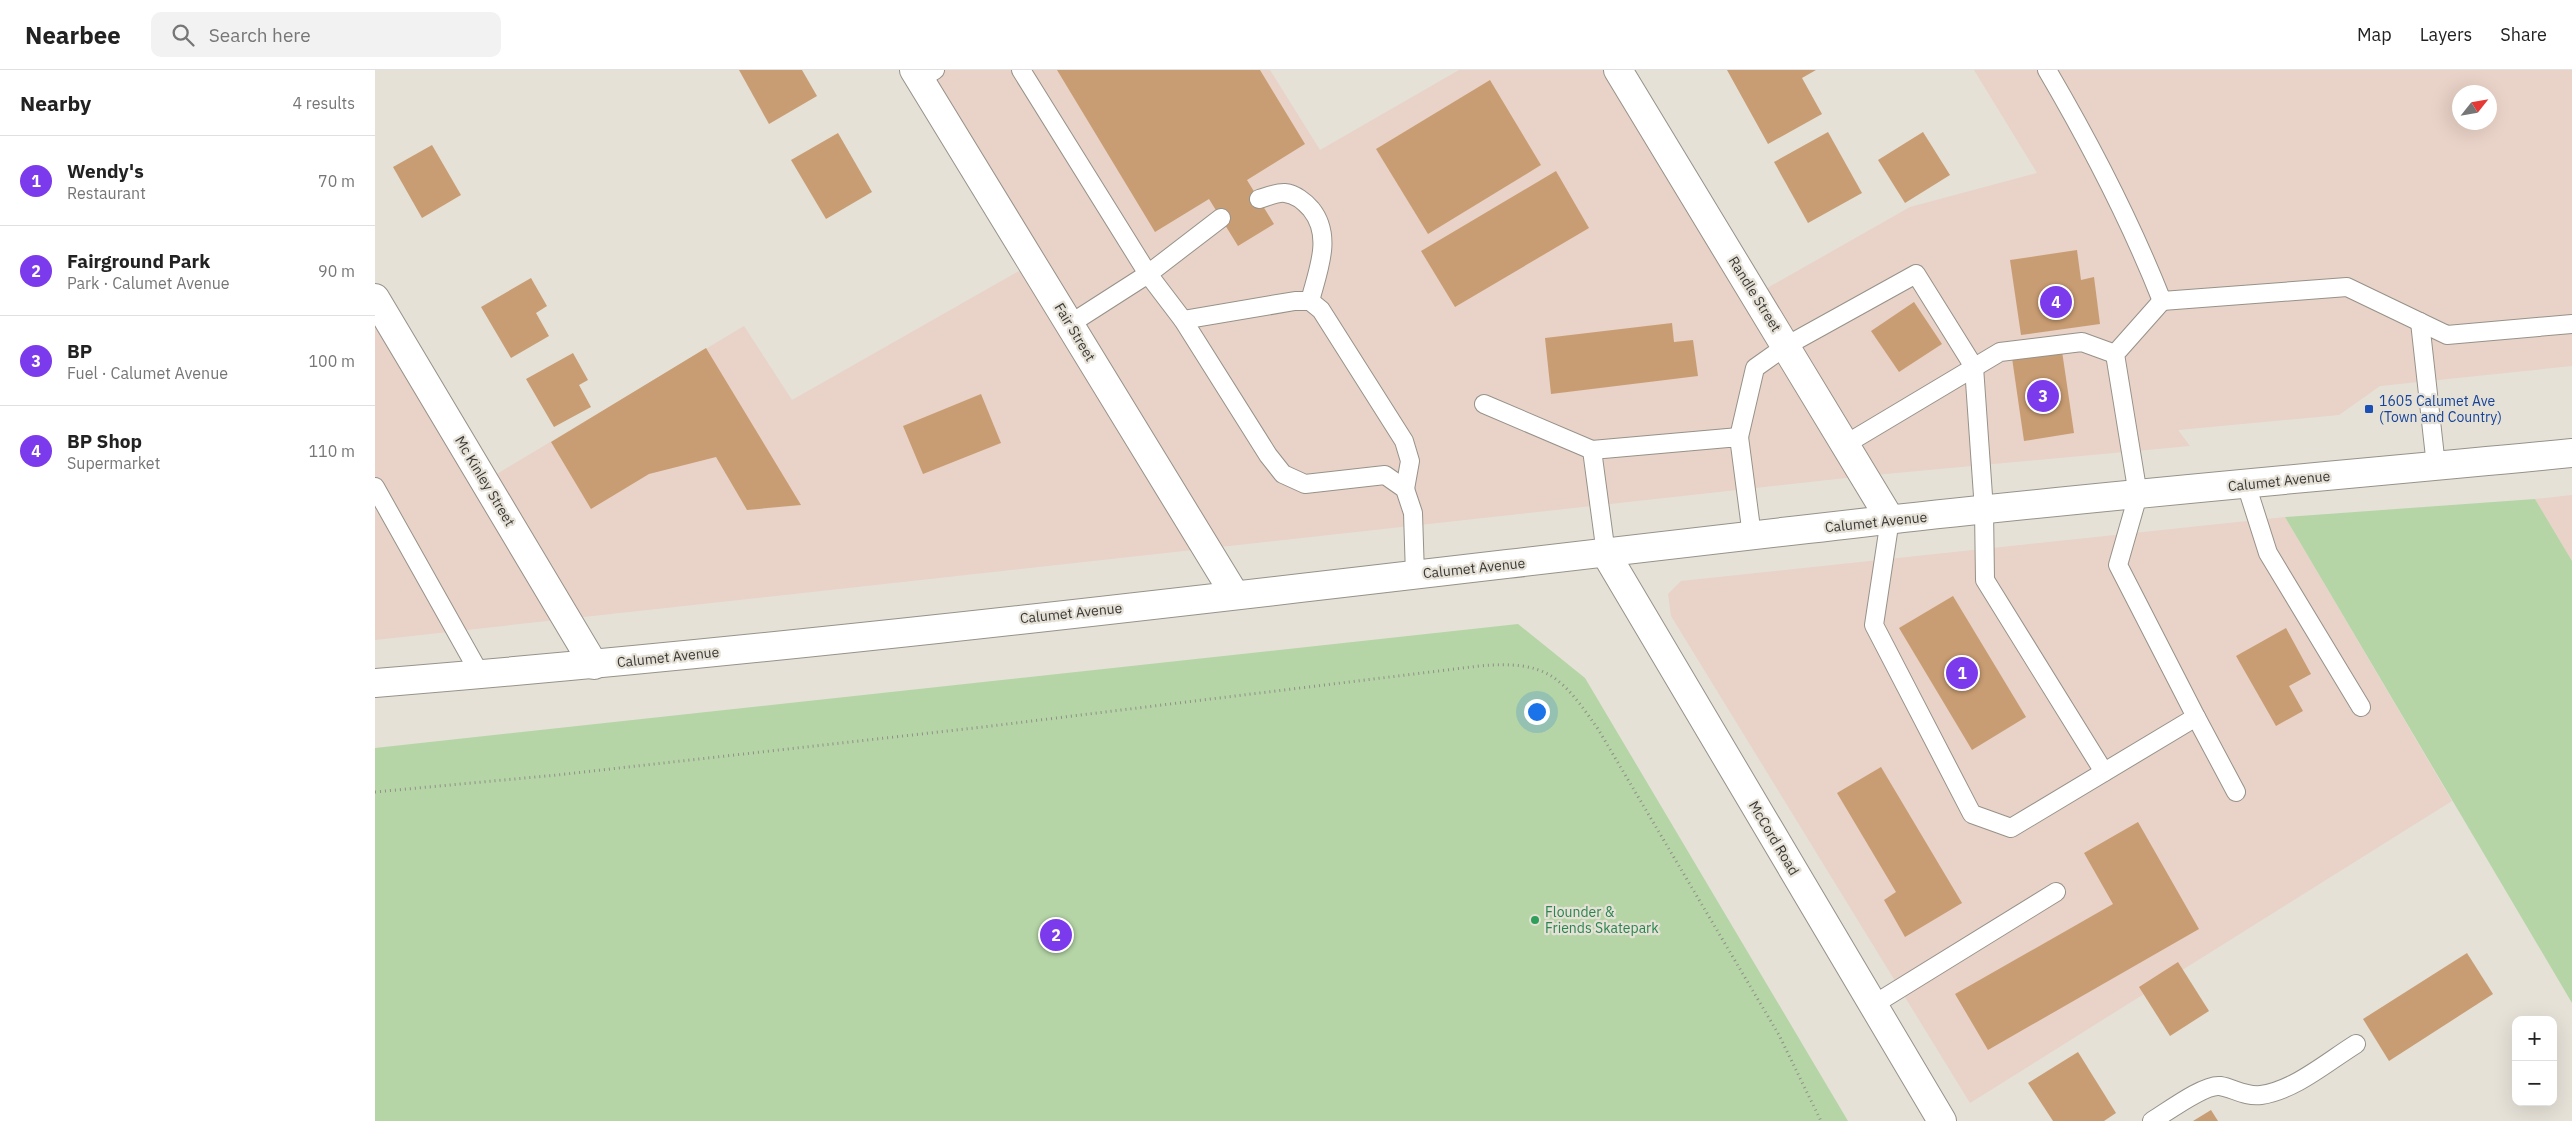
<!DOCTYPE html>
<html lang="en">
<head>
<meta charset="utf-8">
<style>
	body { margin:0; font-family:"IBM Plex Sans",sans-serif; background:#f2f2f2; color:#222 }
	.controls { position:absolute; right:15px; bottom:15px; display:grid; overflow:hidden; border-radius:10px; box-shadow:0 5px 20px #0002 }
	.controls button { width:45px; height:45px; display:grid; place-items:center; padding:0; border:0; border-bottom:1px solid #e0e0e0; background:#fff; color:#222; font:25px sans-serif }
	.compass { position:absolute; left:2077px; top:15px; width:45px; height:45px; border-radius:50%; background:#fff; box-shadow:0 5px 20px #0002; rotate:59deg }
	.you { position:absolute; left:1161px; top:641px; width:18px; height:18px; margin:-12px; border:4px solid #fff; border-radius:50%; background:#1a73e8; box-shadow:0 0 0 8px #1a73e833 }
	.badge { display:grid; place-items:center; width:32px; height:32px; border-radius:50%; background:#7c3aed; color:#fff; font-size:16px; font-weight:700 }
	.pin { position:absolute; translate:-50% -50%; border:2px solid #fff; box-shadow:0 1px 5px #0006 }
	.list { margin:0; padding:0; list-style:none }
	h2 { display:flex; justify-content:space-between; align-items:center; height:65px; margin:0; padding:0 20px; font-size:21px }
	h2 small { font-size:16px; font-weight:400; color:#767676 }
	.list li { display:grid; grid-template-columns:32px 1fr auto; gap:15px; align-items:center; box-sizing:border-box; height:90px; padding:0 20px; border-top:1px solid #e0e0e0 }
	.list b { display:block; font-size:19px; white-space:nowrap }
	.list p { margin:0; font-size:16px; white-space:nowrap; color:#767676 }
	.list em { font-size:16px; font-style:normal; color:#767676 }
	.icon { flex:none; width:28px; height:28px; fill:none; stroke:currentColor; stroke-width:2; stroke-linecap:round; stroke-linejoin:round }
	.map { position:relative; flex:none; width:2197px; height:1051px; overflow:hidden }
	header { display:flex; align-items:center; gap:30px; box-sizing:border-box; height:70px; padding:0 25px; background:#fff; border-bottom:1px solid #e0e0e0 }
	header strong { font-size:24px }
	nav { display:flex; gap:28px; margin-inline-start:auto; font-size:18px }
	.search { width:350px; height:45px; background:#f2f2f2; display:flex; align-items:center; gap:12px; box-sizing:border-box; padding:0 18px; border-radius:10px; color:#767676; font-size:19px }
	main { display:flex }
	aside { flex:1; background:#fff }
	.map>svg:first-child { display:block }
	.commercial { fill:#e9d2c7; fill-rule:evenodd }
	.green { fill:#b5d5a6 }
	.building { fill:#c99d73 }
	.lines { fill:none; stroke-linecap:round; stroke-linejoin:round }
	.lane-casing { stroke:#969289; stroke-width:20 }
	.street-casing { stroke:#969289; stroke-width:30 }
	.secondary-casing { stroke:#969289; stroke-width:30 }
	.path { stroke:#918e88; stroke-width:3; stroke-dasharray:1 4; stroke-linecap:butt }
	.lane { stroke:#fff; stroke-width:18 }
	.street { stroke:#fff; stroke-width:28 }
	.secondary { stroke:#fff; stroke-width:28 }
	.transit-dot { fill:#1a4fb4; stroke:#e5e1d7; stroke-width:2 }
	.leisure-dot { fill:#2e9e5b; stroke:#e5e1d7; stroke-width:2 }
	.labels { text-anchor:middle; stroke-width:4.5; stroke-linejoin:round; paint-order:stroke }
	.street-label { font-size:14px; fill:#3b3936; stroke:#e5e1d7 }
	.transit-label { font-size:14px; fill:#164399; stroke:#e5e1d7; text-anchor:start }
	.leisure-label { font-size:14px; fill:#27864d; stroke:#e5e1d7; text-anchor:start }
</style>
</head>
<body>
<header>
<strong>Nearbee</strong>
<div class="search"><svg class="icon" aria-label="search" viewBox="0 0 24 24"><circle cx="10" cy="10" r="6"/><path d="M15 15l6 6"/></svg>Search here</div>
<nav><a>Map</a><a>Layers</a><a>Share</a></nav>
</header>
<main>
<aside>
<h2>Nearby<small>4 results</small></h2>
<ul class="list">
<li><span class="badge">1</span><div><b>Wendy's</b><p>Restaurant</p></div><em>70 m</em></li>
<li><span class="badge">2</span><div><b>Fairground Park</b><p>Park · Calumet Avenue</p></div><em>90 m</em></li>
<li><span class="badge">3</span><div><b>BP</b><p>Fuel · Calumet Avenue</p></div><em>100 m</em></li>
<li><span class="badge">4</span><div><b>BP Shop</b><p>Supermarket</p></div><em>110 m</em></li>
</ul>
</aside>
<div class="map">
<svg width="2197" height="1051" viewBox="0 0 2197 1051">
	<rect width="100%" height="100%" fill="#e5e1d7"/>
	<g class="commercial">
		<path d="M540 0H895L945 80 1084 0H1242L1380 225 1535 137 1662 103 1599 0H2197V296L2005 316 1964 345 1803 360 1815 376 1489 406 0 570V229L110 411 369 256 417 330 658 193ZM2084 22H2114V52H2084Z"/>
		<path d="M2197 425V491L2160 429Z"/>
		<path d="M1910 447 2077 731 1595 1033 1296 546 1293 524 1306 511Z"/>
	</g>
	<g class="green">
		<path d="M2160 429 2197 491V933L1910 447Z"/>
		<path d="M1143 554 1210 608 1473 1051H0V678Z"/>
	</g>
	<g class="building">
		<path d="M364 0H427L442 26 394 54Z"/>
		<path d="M682 0H885L930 74 872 110 899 154 863 176 834 129 780 162Z"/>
		<path d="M1352 0H1441L1427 8 1447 44 1393 74Z"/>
		<path d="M1115 10 1166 95 1053 164 1001 79Z"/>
		<path d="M1453 62 1487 123 1433 153 1399 92Z"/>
		<path d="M1548 62 1575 105 1530 133 1503 90Z"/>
		<path d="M463 63 497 122 451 149 416 90Z"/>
		<path d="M57 75 86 125 47 148 18 97Z"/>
		<path d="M1181 101 1214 158 1080 237 1046 181Z"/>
		<path d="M1702 180 1706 210 1719 207 1725 254 1646 265 1635 190Z"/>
		<path d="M156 208 172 236 161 243 174 266 136 288 106 237Z"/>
		<path d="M1539 232 1567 274 1524 302 1496 261Z"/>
		<path d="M1297 253 1299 272 1318 270 1323 306 1176 324 1170 268Z"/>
		<path d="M331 278 426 435 372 440 341 387 274 404 216 439 176 372Z"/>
		<path d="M1687 281 1699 363 1649 371 1637 288Z"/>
		<path d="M198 283 213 310 204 315 216 337 179 357 151 309Z"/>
		<path d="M606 324 626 373 548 404 528 356Z"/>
		<path d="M1578 526 1651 647 1597 680 1524 558Z"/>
		<path d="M1911 558 1936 604 1914 616 1928 641 1901 656 1861 586Z"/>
		<path d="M1506 697 1587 833 1530 867 1509 830 1521 822 1462 723Z"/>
		<path d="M1763 752 1824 859 1613 980 1580 924 1738 834 1709 783Z"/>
		<path d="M2092 883 2118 924 2014 991 1988 949Z"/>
		<path d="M1803 892 1834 941 1795 966 1764 917Z"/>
		<path d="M1703 982 1741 1043 1729 1051H1678L1653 1013Z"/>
		<path d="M1836 1040 1843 1051H1818Z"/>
	</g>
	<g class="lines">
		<g class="lane-casing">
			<g id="lane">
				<path d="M646 0 773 204 846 148"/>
				<path d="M1672 0C1716 75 1755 150 1787 231L1972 217 2072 265 2197 254"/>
				<path d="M545 9 560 0"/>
				<path d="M884 129C891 127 903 122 910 123 920 124 930 132 936 139 958 166 943 200 935 231"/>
				<path d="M808 250 920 231H935L946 240 1029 371 1035 391 1030 419"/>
				<path d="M2045 252 2061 396"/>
				<path d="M695 254 773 204 808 250 893 385 908 404 930 414 1010 405 1030 419 1038 443 1040 505"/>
				<path d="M1109 334 1217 380"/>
				<path d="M1364 367 1380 298 1411 276 1541 204 1599 297 1609 440 1610 510 1729 702"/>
				<path d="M1471 374 1625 282 1707 272 1740 284"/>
				<path d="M1871 414 1893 483 1986 637"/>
				<path d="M0 417 105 604"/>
				<path d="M1515 449 1499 555 1597 744 1636 758 1821 647 1743 495 1763 425 1740 284 1787 231"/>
				<path d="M1231 484 1217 380 1364 367 1377 466"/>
				<path d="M1821 647 1861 722"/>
				<path d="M1498 935 1681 822"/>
				<path d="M1777 1051C1792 1042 1829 1014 1845 1016 1858 1018 1870 1027 1886 1025 1920 1020 1952 992 1981 974"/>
			</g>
		</g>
		<g class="street-casing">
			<g id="street">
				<path d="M539 0 860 525"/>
				<path d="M1243 0 1515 449"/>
				<path d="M0 228 219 595"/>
				<path d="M1231 484 1567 1051"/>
			</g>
		</g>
		<g class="secondary-casing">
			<path id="secondary" d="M0 613C505 572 1008 507 1512 450 1740 424 1969 405 2197 383"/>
		</g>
		<path class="path" d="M0 722 182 705 608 657 1104 596C1172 590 1186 606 1223 659L1404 965 1446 1051"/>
		<use href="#lane" class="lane"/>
		<use href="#street" class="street"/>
		<use href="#secondary" class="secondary"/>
	</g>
	<rect class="transit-dot" x="1989" y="334" width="10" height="10" rx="2.5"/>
	<circle class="leisure-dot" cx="1160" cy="850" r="5"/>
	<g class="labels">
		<g class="street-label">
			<text transform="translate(1380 224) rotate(58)" y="5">Randle Street</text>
			<text transform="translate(700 262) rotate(59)" y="5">Fair Street</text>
			<text transform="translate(110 411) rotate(59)" y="5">Mc Kinley Street</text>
			<text transform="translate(1904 411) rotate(-6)" y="5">Calumet Avenue</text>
			<text transform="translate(1501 452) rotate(-6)" y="5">Calumet Avenue</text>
			<text transform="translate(1099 498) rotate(-6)" y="5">Calumet Avenue</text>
			<text transform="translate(696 543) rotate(-6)" y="5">Calumet Avenue</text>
			<text transform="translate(293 587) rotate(-6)" y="5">Calumet Avenue</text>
			<text transform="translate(1399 768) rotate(59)" y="5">McCord Road</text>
		</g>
		<g class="transit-label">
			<text x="2004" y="336">1605 Calumet Ave<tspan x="2004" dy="16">(Town and Country)</tspan></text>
		</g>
		<g class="leisure-label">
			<text x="1170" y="847">Flounder &amp;<tspan x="1170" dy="16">Friends Skatepark</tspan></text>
		</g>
	</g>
</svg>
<div class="controls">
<button>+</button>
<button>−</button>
</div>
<svg class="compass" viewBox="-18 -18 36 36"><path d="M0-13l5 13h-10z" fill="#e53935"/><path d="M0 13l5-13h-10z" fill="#767676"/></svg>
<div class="you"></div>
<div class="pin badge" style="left:1587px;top:603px">1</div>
<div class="pin badge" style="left:681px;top:865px">2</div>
<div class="pin badge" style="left:1668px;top:326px">3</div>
<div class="pin badge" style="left:1681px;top:232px">4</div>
</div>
</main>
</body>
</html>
